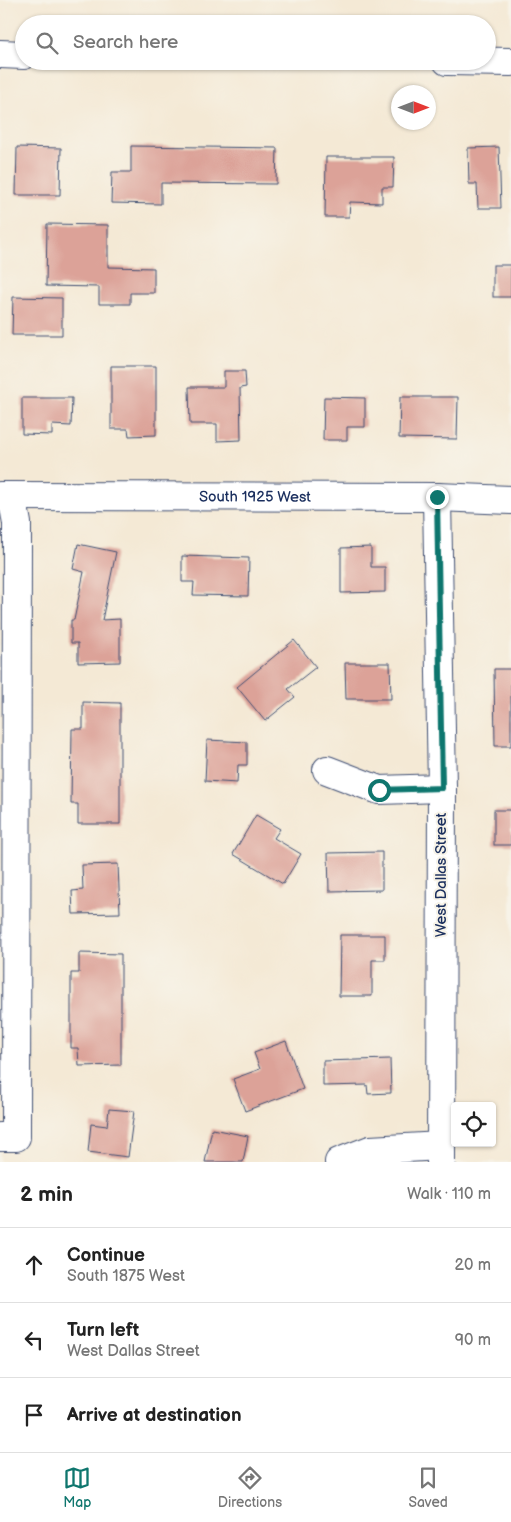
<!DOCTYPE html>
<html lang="en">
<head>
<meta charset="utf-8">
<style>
	body { margin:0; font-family:"Balsamiq Sans",sans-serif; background:#f6f6f6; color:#222 }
	.controls { position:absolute; right:15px; bottom:15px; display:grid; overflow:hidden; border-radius:5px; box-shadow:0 1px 4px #0004 }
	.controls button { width:45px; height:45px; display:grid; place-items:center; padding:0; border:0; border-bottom:1px solid #e0e0e0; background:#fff; color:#222; font:25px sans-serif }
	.compass { position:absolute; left:391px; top:85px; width:45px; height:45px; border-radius:50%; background:#fff; box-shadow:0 1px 4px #0004; rotate:90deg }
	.stop { position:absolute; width:15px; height:15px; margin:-11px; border:4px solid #0f766e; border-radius:50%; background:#fff }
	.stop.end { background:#0f766e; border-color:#fff; box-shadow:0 1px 5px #0008 }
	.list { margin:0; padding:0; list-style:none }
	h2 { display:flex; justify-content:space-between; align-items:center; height:65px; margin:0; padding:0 20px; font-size:21px }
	h2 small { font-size:16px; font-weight:400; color:#767676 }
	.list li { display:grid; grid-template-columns:32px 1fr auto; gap:15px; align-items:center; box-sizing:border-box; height:75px; padding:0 20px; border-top:1px solid #e0e0e0 }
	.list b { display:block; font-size:19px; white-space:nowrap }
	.list p { margin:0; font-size:16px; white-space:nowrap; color:#767676 }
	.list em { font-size:16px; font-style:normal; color:#767676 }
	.icon { flex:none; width:28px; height:28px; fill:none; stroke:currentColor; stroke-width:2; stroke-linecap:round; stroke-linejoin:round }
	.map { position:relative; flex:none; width:511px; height:1162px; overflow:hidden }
	.search { position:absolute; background:#fff; box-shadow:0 1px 4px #0004; left:15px; right:15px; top:15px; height:55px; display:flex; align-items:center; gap:12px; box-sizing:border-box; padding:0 18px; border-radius:28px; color:#767676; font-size:19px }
	.sheet { height:290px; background:#fff }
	nav { display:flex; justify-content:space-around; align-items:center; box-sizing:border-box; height:70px; border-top:1px solid #e0e0e0; background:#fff; font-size:14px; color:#767676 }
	nav a { display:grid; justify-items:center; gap:2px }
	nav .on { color:#0f766e }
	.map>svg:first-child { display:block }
	.building { fill:#dca298 }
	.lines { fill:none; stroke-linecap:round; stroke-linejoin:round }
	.minor-casing { stroke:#3c4b70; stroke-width:30 }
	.major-casing { stroke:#3c4b70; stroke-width:30 }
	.minor { stroke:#fff; stroke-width:28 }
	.major { stroke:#fff; stroke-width:28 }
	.route { stroke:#0f766e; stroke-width:6 }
	.labels { text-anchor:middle; stroke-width:4; stroke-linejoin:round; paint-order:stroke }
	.street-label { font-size:15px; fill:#1b2f5e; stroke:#f7f3e8 }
</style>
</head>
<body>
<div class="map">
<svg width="511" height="1162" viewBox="0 0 511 1162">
	<rect width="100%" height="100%" fill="#f7f3e8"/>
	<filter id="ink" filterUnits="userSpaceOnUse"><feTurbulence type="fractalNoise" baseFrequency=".02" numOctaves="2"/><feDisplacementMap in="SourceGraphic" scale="10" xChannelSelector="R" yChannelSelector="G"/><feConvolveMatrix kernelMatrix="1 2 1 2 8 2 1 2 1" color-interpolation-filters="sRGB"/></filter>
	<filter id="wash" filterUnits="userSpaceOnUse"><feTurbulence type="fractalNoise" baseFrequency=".0096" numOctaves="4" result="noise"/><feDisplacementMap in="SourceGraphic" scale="20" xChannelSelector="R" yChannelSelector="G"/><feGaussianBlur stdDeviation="1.12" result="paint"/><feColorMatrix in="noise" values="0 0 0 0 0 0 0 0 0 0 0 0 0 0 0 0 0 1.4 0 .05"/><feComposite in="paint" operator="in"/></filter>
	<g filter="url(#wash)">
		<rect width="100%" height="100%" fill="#f4e9d5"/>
		<g id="blocks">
			<g class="building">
				<path d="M131 146 277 148 276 184 161 183V204L111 203 112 172H131Z"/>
				<path d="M17 147 61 148 60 195H16Z"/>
				<path d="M499 147 501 208H478L477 184H469L468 148Z"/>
				<path d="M326 157H394L393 187H382V203L350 202 349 217H325Z"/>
				<path d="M47 224 108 225V267L154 268V293H130V304H99V287L46 286Z"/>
				<rect x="493" y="265" width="18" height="32"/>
				<path d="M13 297 62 298V335H12Z"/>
				<path d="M111 366H156V435L129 436 128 429H111Z"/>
				<path d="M224 371H245L246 387 240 388 241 440 217 441V424H190L189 387H224Z"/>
				<path d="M324 397 365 398V427H347V440H323Z"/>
				<path d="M400 397H458L457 439 399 438Z"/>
				<path d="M22 398H72L71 426 52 425V435L22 434Z"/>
				<path d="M78 544 116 552 102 620 120 619V662L78 663V643H71V620H74L84 572 73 569Z"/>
				<path d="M371 547V567H385V592L341 593V548Z"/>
				<path d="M182 556 249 558 248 596 193 595 194 582H182Z"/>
				<path d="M294 640 316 667 288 689 295 697 265 721 237 687Z"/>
				<path d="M345 663H390L391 699H346Z"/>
				<path d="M494 669H511V746H495Z"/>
				<path d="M83 702 120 703V824H78V804H71L72 729H83Z"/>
				<path d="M207 740 247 742V765H238L237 783 205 781Z"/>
				<rect x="494" y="810" width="17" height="35"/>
				<path d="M256 815 280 829 274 838 301 854 283 884 233 854Z"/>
				<path d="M382 852V890L329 891 328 853Z"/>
				<path d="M118 864 120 913 73 914 72 891 83 890 82 865Z"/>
				<path d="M340 935H385V960H372V996H339Z"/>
				<path d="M79 953 121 954V1065L79 1066 78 1048H71V973H79Z"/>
				<path d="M286 1041 303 1089 245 1111 233 1079 260 1069 254 1053Z"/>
				<path d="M390 1059 391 1093 368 1094 367 1085 323 1086V1061Z"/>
				<path d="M109 1109 134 1111 128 1157 88 1152 91 1124 107 1126Z"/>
				<path d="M212 1129 248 1136 243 1162H205Z"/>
			</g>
		</g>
	</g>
	<g filter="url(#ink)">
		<use href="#blocks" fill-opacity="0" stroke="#3c4b70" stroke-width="1"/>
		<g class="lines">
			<g class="minor-casing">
				<g id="minor">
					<path id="s1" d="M0 496 437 497 511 500"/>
					<path d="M437 497 442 788 441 1162"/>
					<path d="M327 770 379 790 442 788"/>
					<path d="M0 1137H16L17 523 12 496"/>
					<path d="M339 1162 370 1150 441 1146"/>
				</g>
			</g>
			<g class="major-casing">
				<g id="major">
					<path d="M0 54 24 55"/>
					<path d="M447 61 511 62"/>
				</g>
			</g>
			<use href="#minor" class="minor"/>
			<use href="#major" class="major"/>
		</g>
	</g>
	<g class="lines" filter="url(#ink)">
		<path class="route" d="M379 790 442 788 437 497"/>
	</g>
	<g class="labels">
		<g class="street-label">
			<text dy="5" stroke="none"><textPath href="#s1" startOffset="255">South 1925 West</textPath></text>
			<text transform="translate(441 875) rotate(-90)" y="5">West Dallas Street</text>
		</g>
	</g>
</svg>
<div class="controls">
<button><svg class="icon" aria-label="locate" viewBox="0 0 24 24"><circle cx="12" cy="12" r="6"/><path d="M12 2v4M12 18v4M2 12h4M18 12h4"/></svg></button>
</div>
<svg class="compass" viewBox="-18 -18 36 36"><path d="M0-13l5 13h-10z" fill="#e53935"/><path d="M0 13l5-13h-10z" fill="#767676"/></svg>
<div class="stop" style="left:379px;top:790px"></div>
<div class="stop end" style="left:437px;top:497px"></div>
<div class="search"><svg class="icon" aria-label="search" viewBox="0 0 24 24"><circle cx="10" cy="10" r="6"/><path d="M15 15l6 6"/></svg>Search here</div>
</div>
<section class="sheet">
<h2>2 min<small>Walk · 110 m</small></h2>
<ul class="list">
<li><svg class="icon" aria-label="ahead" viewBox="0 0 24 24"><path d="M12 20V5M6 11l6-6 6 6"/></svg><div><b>Continue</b><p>South 1875 West</p></div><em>20 m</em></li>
<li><svg class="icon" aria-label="left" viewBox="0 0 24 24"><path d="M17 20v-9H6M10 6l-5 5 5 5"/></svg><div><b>Turn left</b><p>West Dallas Street</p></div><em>90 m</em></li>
<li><svg class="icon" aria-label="arrive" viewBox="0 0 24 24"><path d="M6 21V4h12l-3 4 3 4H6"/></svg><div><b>Arrive at destination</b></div></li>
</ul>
</section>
<nav>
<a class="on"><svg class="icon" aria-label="map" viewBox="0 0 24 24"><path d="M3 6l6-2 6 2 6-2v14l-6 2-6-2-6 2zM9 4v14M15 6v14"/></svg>Map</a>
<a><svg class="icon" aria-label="directions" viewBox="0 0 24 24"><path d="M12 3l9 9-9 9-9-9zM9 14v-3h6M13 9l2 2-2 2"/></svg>Directions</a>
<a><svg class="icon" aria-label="saved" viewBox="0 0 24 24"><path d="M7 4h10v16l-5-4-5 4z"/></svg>Saved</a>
</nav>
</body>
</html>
